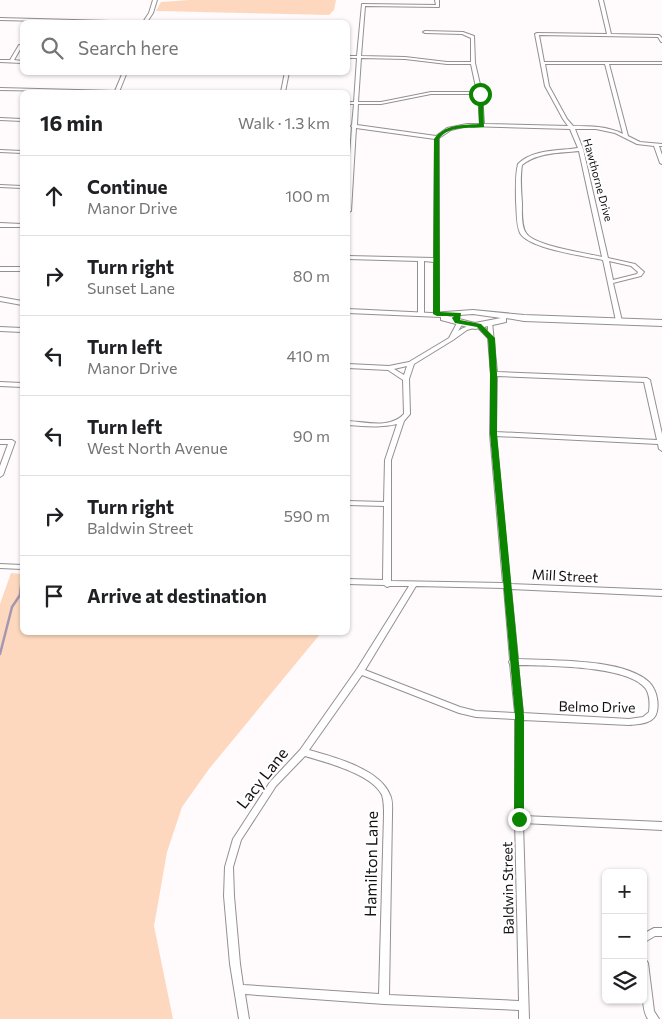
<!DOCTYPE html>
<html lang="en">
<head>
<meta charset="utf-8">
<style>
	body { margin:0; font-family:Commissioner,sans-serif; background:#f6f6f6; color:#202124 }
	.controls { position:absolute; right:15px; bottom:15px; display:grid; overflow:hidden; border-radius:8px; box-shadow:0 1px 4px #0004 }
	.controls button { width:45px; height:45px; display:grid; place-items:center; padding:0; border:0; border-bottom:1px solid #e0e0e0; background:#fff; color:#202124; font:25px sans-serif }
	.stop { position:absolute; width:15px; height:15px; margin:-11px; border:4px solid #0b8400; border-radius:50%; background:#fff }
	.stop.end { background:#0b8400; border-color:#fff; box-shadow:0 1px 5px #0008 }
	.list { margin:0; padding:0; list-style:none }
	h2 { display:flex; justify-content:space-between; align-items:center; height:65px; margin:0; padding:0 20px; font-size:21px }
	h2 small { font-size:16px; font-weight:400; color:#757577 }
	.list li { display:grid; grid-template-columns:32px 1fr auto; gap:15px; align-items:center; box-sizing:border-box; height:80px; padding:0 20px; border-top:1px solid #e0e0e0 }
	.list b { display:block; font-size:19px; white-space:nowrap }
	.list p { margin:0; font-size:16px; white-space:nowrap; color:#757577 }
	.list em { font-size:16px; font-style:normal; color:#757577 }
	.icon { flex:none; width:28px; height:28px; fill:none; stroke:currentColor; stroke-width:2; stroke-linecap:round; stroke-linejoin:round }
	.map { position:relative; flex:none; width:662px; height:1019px; overflow:hidden }
	.search { position:absolute; background:#fff; box-shadow:0 1px 4px #0004; left:20px; top:20px; width:330px; height:55px; display:flex; align-items:center; gap:12px; box-sizing:border-box; padding:0 18px; border-radius:8px; color:#757577; font-size:19px }
	.panel { position:absolute; background:#fff; box-shadow:0 1px 4px #0004; left:20px; top:90px; width:330px; height:545px; border-radius:8px }
	.map>svg:first-child { display:block }
	.green { fill:#fdd8be }
	.lines { fill:none; stroke-linecap:round; stroke-linejoin:round }
	.stream { stroke:#a498b1; stroke-width:2.5 }
	.minor-casing { stroke:#958f91; stroke-width:2 }
	.secondary-casing { stroke:#958f91; stroke-width:2 }
	.minor { fill:#fff; fill-rule:evenodd }
	.secondary { fill:#fff; fill-rule:evenodd }
	.route { fill:#0b8400 }
	.labels { text-anchor:middle; stroke-width:4.5; stroke-linejoin:round; paint-order:stroke }
	.far-street-label { font-size:11px; fill:#131112; stroke:#fff }
	.street-label { font-size:14px; fill:#131112; stroke:#fff }
	.near-street-label { font-size:16px; fill:#131112; stroke:#fff }
</style>
</head>
<body>
<div class="map">
<svg width="662" height="1019" viewBox="0 0 662 1019">
	<rect width="100%" height="100%" fill="#fffafb"/>
	<g class="green">
		<path d="M190 0H336L334 10 329 15 156 11 161 2Z"/>
		<path d="M11 573 22 574V632L321 633 209 769 182 807 167 852 154 926 173 1019H0V604Z"/>
	</g>
	<g class="lines">
		<path class="stream" d="M0 654 12 607 20 595 22 578"/>
		<g class="minor-casing">
			<g id="minor">
				<path d="M153 0H157L153 13 147 22H143L149 13Z"/>
				<path d="M435 0H439V7L365 6 361 56 405 57 447 62H471V38L462 34 425 33 423 32 425 31 463 32 474 36 475 63 482 93 484 124 568 126 563 119 545 86 535 34 537 33 607 34 599 0H603L611 34 659 35 662 38V42H661L658 37 539 35 544 62H662V64H609L628 136 640 142 662 144V146H659L662 155V164L660 163 654 146 637 144 615 133 596 129H575L583 149 608 258 635 264 644 272 641 276 613 283 622 321 621 322H617L616 321 603 260C585 256 529 249 520 233 516 224 517 212 516 202 516 190 515 176 518 164 533 149 558 151 578 148L570 129 467 126 451 130 439 138V315L437 316 434 314V262L424 261V314L421 316 418 314V261L348 259V256L434 258 435 139 356 128 351 211 348 212V184L352 127 351 126 352 125 354 104H348V102H354L357 58H348V56H357L362 4 436 5ZM361 58 405 59 447 64H471L477 92H431L381 102H358ZM545 64H605L623 134C608 126 589 126 573 126L567 119 549 86ZM431 94H478L480 124H467L447 128 436 136 357 125 358 104H381ZM579 151 602 257C586 253 534 246 526 233 521 226 522 212 522 203 521 190 520 177 522 165 538 152 560 153 579 151ZM609 261 631 266 638 272 637 274 613 280Z"/>
				<path d="M0 18 110 21 112 22H84L0 20Z"/>
				<path d="M19 45 22 46 14 60 22 61V63L0 62V60H10Z"/>
				<path d="M123 72H127L119 92 0 90V88L115 91Z"/>
				<path d="M285 72H289L285 92H281Z"/>
				<path d="M0 118 22 119V121L0 120Z"/>
				<path d="M0 150 22 151V153L0 152Z"/>
				<path d="M0 185 22 186V188L0 187Z"/>
				<path d="M0 223 22 224V227H0Z"/>
				<rect x="0" y="267" width="22" height="4"/>
				<path d="M460 321 463 323 458 331 463 328 479 323 481 324 488 331V322H492L497 372 647 378 650 380 662 434V451L659 449 658 444 496 436 510 584 662 590V596L511 589 518 659C552 661 623 658 649 682 656 689 659 701 657 711 655 724 639 724 629 725L523 720V816L662 822V830L523 823 529 1019H519V1010L384 1004 245 994 249 1019H239L230 964 224 896 225 867 233 839 270 782 300 750 357 669 409 586H390L387 587 384 585 348 584V579L383 580 384 506 348 505V501L384 502 385 460 397 424C380 428 365 426 348 425V421C366 422 390 429 404 414L403 380 388 370 348 368V364L389 366 409 362 449 338 457 323ZM477 327 488 338 491 374 490 434 503 583 391 581V460L404 421 410 414 409 379 414 364 453 340 467 330ZM407 366 404 375 394 369ZM497 376 644 382 657 440 496 432ZM416 586 504 588 510 660 509 662 510 664 515 713 476 711 460 707 365 670ZM518 665C546 666 629 665 646 689 650 696 650 704 649 712L643 717 629 719 523 713ZM362 675 459 713 476 717 515 719V819L519 1001 389 995 392 815C392 809 393 801 390 795 380 769 334 757 309 750ZM305 756C325 762 372 774 382 795 384 801 384 809 384 815L379 994 243 985 240 964 234 896 233 867 241 840 276 786Z"/>
				<path d="M0 327 22 328V332L0 331Z"/>
				<path d="M0 382 22 383V387L0 386Z"/>
				<path d="M0 440H12L15 442 3 475 0 477V466L8 444H0Z"/>
				<path d="M0 564 22 565V569L0 568Z"/>
				<path d="M654 928H662V936H655L643 943V934Z"/>
				<path d="M643 959 646 960 648 963 654 1011 659 1019H648C640 1009 643 974 643 959Z"/>
			</g>
		</g>
		<g class="secondary-casing">
			<g id="secondary">
				<path d="M0 297 22 301V305L0 301Z"/>
				<path d="M348 309 431 313 473 310 524 315 662 320V326L524 321 506 318V322L475 329 441 320V317L348 313ZM473 314 501 318 475 323 447 316Z"/>
			</g>
		</g>
		<use href="#minor" class="minor"/>
		<use href="#secondary" class="secondary"/>
	</g>
	<path class="route" d="M478 92 483 94 484 127C468 129 449 125 439 139L440 312 461 313 460 320 481 324 495 338 497 374V434L524 716V819L519 823 514 819 515 716 490 434V374L488 339 477 327 455 323 452 318 454 316H437L433 314 434 139C445 124 462 125 479 124Z"/>
	<g class="labels">
		<g class="far-street-label">
			<text transform="translate(598 180) rotate(75)" y="4">Hawthorne Drive</text>
		</g>
		<g class="street-label">
			<text transform="translate(565 576) rotate(3)" y="5">Mill Street</text>
			<text transform="translate(597 707) rotate(1)" y="5">Belmo Drive</text>
			<text transform="translate(508 888) rotate(-91)" y="5">Baldwin Street</text>
		</g>
		<g class="near-street-label">
			<text transform="translate(262 778) rotate(-52)" y="6">Lacy Lane</text>
			<text transform="translate(371 864) rotate(-89)" y="6">Hamilton Lane</text>
		</g>
	</g>
</svg>
<div class="controls">
<button>+</button>
<button>−</button>
<button><svg class="icon" aria-label="layers" viewBox="0 0 24 24"><path d="M12 4l9 5-9 5-9-5zM3 14l9 5 9-5"/></svg></button>
</div>
<div class="stop" style="left:480px;top:94px"></div>
<div class="stop end" style="left:519px;top:819px"></div>
<div class="search"><svg class="icon" aria-label="search" viewBox="0 0 24 24"><circle cx="10" cy="10" r="6"/><path d="M15 15l6 6"/></svg>Search here</div>
<section class="panel">
<h2>16 min<small>Walk · 1.3 km</small></h2>
<ul class="list">
<li><svg class="icon" aria-label="ahead" viewBox="0 0 24 24"><path d="M12 20V5M6 11l6-6 6 6"/></svg><div><b>Continue</b><p>Manor Drive</p></div><em>100 m</em></li>
<li><svg class="icon" aria-label="right" viewBox="0 0 24 24"><path d="M7 20v-9h11M14 6l5 5-5 5"/></svg><div><b>Turn right</b><p>Sunset Lane</p></div><em>80 m</em></li>
<li><svg class="icon" aria-label="left" viewBox="0 0 24 24"><path d="M17 20v-9H6M10 6l-5 5 5 5"/></svg><div><b>Turn left</b><p>Manor Drive</p></div><em>410 m</em></li>
<li><svg class="icon" aria-label="left" viewBox="0 0 24 24"><path d="M17 20v-9H6M10 6l-5 5 5 5"/></svg><div><b>Turn left</b><p>West North Avenue</p></div><em>90 m</em></li>
<li><svg class="icon" aria-label="right" viewBox="0 0 24 24"><path d="M7 20v-9h11M14 6l5 5-5 5"/></svg><div><b>Turn right</b><p>Baldwin Street</p></div><em>590 m</em></li>
<li><svg class="icon" aria-label="arrive" viewBox="0 0 24 24"><path d="M6 21V4h12l-3 4 3 4H6"/></svg><div><b>Arrive at destination</b></div></li>
</ul>
</section>
</div>
</body>
</html>
